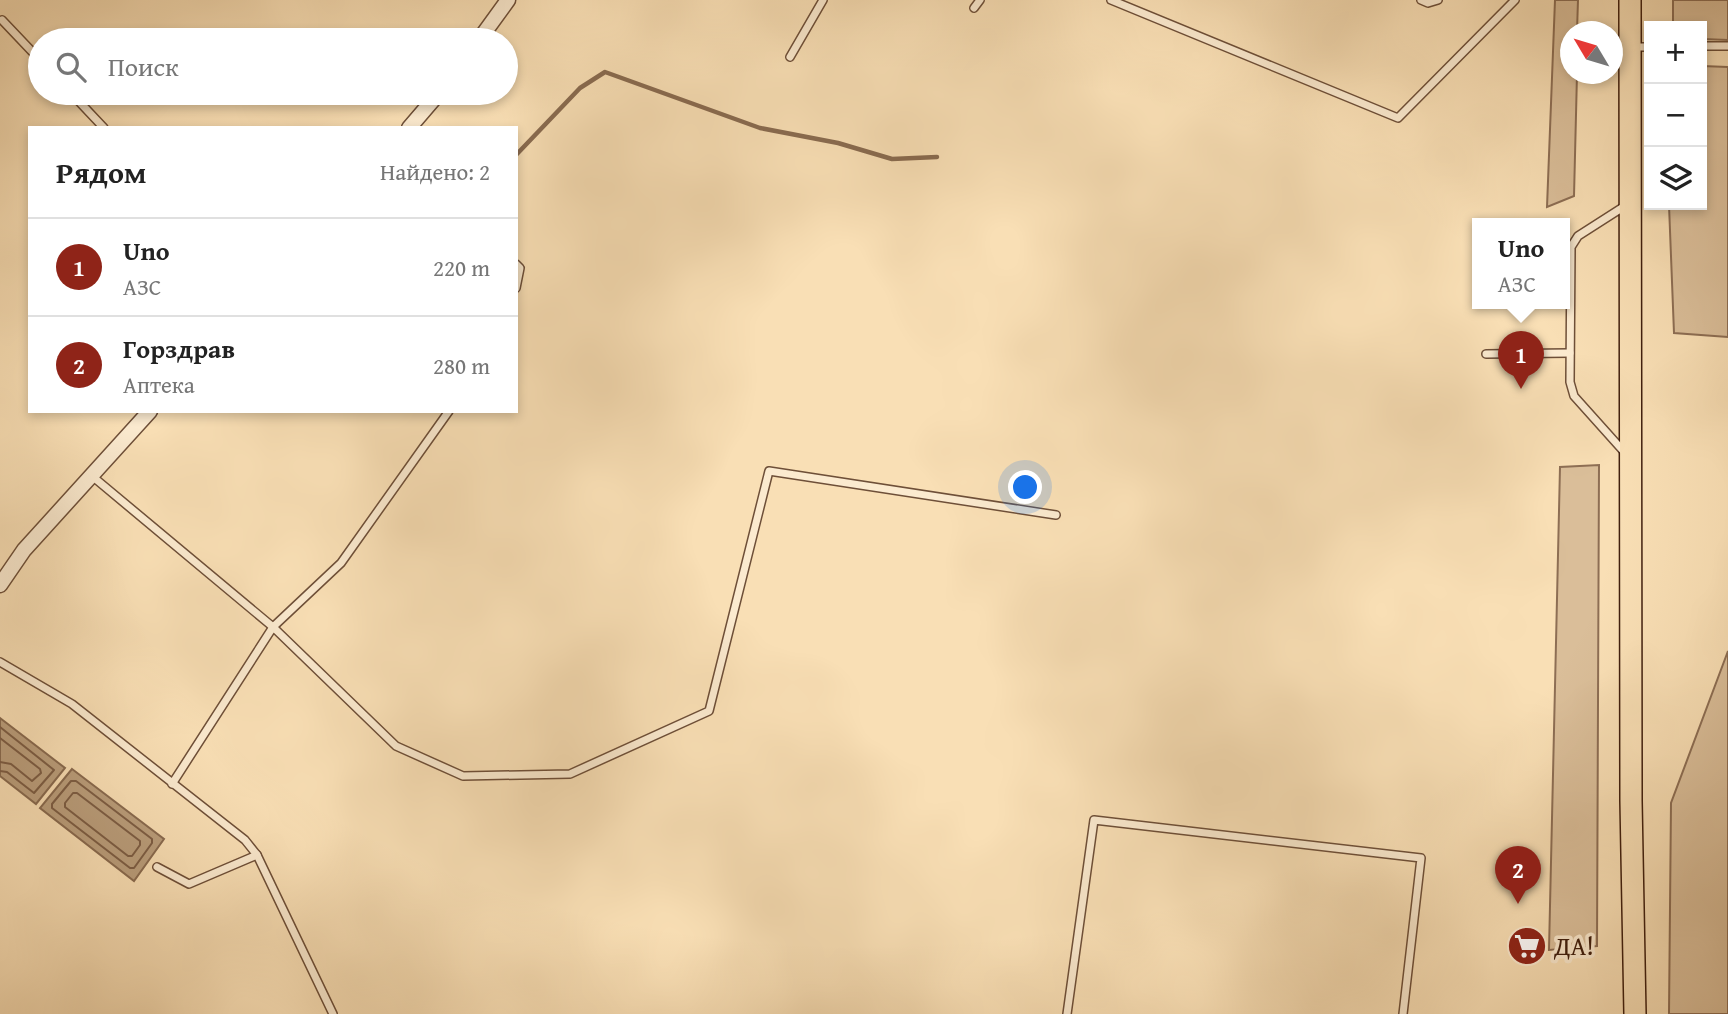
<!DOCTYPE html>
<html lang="ru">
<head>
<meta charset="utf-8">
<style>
	body { margin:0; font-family:"Gentium Book Plus",serif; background:#f6f6f6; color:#222 }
	.controls { position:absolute; right:21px; top:21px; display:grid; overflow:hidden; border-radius:0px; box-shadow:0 4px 10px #0003 }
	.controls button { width:63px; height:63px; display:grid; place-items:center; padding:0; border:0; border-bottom:2px solid #e0e0e0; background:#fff; color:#222; font:35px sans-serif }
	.compass { position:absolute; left:1560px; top:21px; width:63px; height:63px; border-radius:50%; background:#fff; box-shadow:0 4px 10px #0003; rotate:308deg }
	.you { position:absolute; left:1026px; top:488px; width:24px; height:24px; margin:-18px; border:5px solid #fff; border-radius:50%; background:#1a73e8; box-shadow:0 0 0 10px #1a73e833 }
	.badge { display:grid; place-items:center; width:46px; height:46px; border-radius:50%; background:#8f2418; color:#fff; font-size:23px; font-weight:700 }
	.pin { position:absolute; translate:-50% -58px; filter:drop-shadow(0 2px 4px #0008) }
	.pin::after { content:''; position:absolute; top:37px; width:24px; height:21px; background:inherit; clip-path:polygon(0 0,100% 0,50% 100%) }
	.popup { position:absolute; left:1472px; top:218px; width:98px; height:91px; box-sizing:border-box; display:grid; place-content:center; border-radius:0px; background:#fff; filter:drop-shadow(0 2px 5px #0005); font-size:23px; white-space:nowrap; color:#767676 }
	.popup b { font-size:26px; color:#222 }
	.popup::after { content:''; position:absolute; left:50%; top:100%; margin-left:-14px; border:14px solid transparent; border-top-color:#fff }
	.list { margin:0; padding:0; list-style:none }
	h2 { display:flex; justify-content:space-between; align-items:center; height:91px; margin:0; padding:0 28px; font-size:30px }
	h2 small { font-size:23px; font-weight:400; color:#767676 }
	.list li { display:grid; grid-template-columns:46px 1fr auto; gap:21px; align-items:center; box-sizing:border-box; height:98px; padding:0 28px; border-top:2px solid #e0e0e0 }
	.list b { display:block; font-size:26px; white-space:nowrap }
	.list p { margin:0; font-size:23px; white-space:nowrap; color:#767676 }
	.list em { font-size:23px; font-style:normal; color:#767676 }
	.icon { flex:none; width:38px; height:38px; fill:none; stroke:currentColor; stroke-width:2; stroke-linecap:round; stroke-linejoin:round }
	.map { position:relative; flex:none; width:1728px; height:1014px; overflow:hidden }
	.search { position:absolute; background:#fff; box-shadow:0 4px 10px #0003; left:28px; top:28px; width:490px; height:77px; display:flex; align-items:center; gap:18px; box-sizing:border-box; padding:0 24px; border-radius:38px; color:#767676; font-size:26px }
	.panel { position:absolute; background:#fff; box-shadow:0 4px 10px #0003; left:28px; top:126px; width:490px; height:287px; border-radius:0px }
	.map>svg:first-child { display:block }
	.green { fill:#dabe99; stroke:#8d6e54; stroke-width:2 }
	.water { fill:#ba9e7c; stroke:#896b50; stroke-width:2 }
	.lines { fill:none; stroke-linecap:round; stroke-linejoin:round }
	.shore { stroke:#7d5e45; stroke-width:2 }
	.stream { stroke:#896b50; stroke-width:4.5 }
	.service-casing { stroke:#6e4f38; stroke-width:10 }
	.minor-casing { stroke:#6e4f38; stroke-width:17 }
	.primary-casing { stroke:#401f0e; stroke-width:24 }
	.service { stroke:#fbeacf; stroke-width:7 }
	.minor { stroke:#fbeacf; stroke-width:14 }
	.primary { stroke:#f9dfb5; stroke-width:21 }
	.labels { text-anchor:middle; stroke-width:7; stroke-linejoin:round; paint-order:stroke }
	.poi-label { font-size:26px; fill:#401f0e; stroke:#fbeacf; text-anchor:start }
</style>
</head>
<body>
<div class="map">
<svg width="1728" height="1014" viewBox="0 0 1728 1014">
	<rect width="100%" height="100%" fill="#f9dfb5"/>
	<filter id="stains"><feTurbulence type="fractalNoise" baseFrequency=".00286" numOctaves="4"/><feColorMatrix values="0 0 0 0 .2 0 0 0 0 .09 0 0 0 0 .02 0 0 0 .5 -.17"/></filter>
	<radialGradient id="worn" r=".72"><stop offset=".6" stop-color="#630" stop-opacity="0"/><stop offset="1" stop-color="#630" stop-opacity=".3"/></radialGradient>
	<g class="green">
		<path d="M1555 0H1578L1577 31 1570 32V74H1577L1574 196 1547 207Z"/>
		<path d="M1673 0H1728V40L1702 39V26H1673Z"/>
		<path d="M1702 66 1728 67V337L1674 333 1669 205H1702Z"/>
		<path d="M1599 465 1597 946 1549 950 1560 467Z"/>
		<path d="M1728 651V1014H1669L1671 803Z"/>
	</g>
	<g class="water">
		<path d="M0 718 65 768 36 804 0 776Z"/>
		<path d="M72 769 164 839 134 881 40 808Z"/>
	</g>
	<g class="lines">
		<g class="shore">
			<path d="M0 727 54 770 34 793 7 772 0 771"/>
			<path d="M0 738 40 769 41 773 32 781 11 764 0 762"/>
			<path d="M71 781H76L152 839V843L134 868H130L52 808V804Z"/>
			<path d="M73 793H77L140 841V845L132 856H128L65 807V803Z"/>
		</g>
		<path class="stream" d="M516 155 580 88 605 72 760 128 838 143 892 159 937 157"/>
		<g class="service-casing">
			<g id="service">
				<path d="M1111 0 1398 118 1515 0"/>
				<path d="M1421 0 1428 3 1438 0"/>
				<path d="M974 8 980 0"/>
				<path d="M2 20 40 60"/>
				<path d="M1702 46H1728"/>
				<path d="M1633 47H1649"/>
				<path d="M790 57 823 0"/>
				<path d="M71 93 104 128"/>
				<path d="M516 264 520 268 516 288"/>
				<path d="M1486 354 1570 353"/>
				<path d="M1626 454 1574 396 1570 382 1571 247 1578 236 1628 204"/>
				<path d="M92 476 273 627 341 563 449 411"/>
				<path d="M0 662 72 704 245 840 257 855 333 1014"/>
				<path d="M172 784 273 627 396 746 463 776 570 774 709 711 769 471 1056 515"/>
				<path d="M157 867 189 884 257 855"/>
				<path d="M1067 1014 1094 820 1421 858 1403 1014"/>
			</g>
		</g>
		<g class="minor-casing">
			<g id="minor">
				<path d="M479 40 508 0"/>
				<path d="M409 128 439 93"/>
				<path d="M0 585 24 550 150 411"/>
			</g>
		</g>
		<g class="primary-casing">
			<path id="primary" d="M1630 0 1631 801 1635 1014"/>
		</g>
		<use href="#service" class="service"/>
		<use href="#minor" class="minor"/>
		<use href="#primary" class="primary"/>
	</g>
	<defs>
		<g id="supermarket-disc" transform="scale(2.0125)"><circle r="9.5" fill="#8f2418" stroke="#fbeacf"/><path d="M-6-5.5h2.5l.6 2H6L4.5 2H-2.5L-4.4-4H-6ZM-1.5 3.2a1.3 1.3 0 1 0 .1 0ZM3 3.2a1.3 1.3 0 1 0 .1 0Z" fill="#fff"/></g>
	</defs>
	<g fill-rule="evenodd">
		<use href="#supermarket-disc" x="1527" y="946"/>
	</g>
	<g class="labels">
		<g class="poi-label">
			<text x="1554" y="955">ДА!</text>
		</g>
	</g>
	<rect width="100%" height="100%" filter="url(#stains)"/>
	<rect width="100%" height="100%" fill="url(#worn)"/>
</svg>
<div class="controls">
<button>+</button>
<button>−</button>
<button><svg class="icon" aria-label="layers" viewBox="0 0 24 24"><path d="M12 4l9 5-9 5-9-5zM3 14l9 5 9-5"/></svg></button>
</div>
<svg class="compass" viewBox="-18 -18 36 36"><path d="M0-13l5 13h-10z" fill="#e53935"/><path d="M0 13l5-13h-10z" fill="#767676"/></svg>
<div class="you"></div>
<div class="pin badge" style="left:1521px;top:389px">1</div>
<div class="popup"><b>Uno</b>АЗС</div>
<div class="pin badge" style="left:1518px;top:904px">2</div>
<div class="search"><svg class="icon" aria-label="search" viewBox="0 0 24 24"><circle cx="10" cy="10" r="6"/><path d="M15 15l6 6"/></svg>Поиск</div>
<section class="panel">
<h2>Рядом<small>Найдено: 2</small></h2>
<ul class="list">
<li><span class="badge">1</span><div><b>Uno</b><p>АЗС</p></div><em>220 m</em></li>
<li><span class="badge">2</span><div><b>Горздрав</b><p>Аптека</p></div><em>280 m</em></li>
</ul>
</section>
</div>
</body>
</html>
